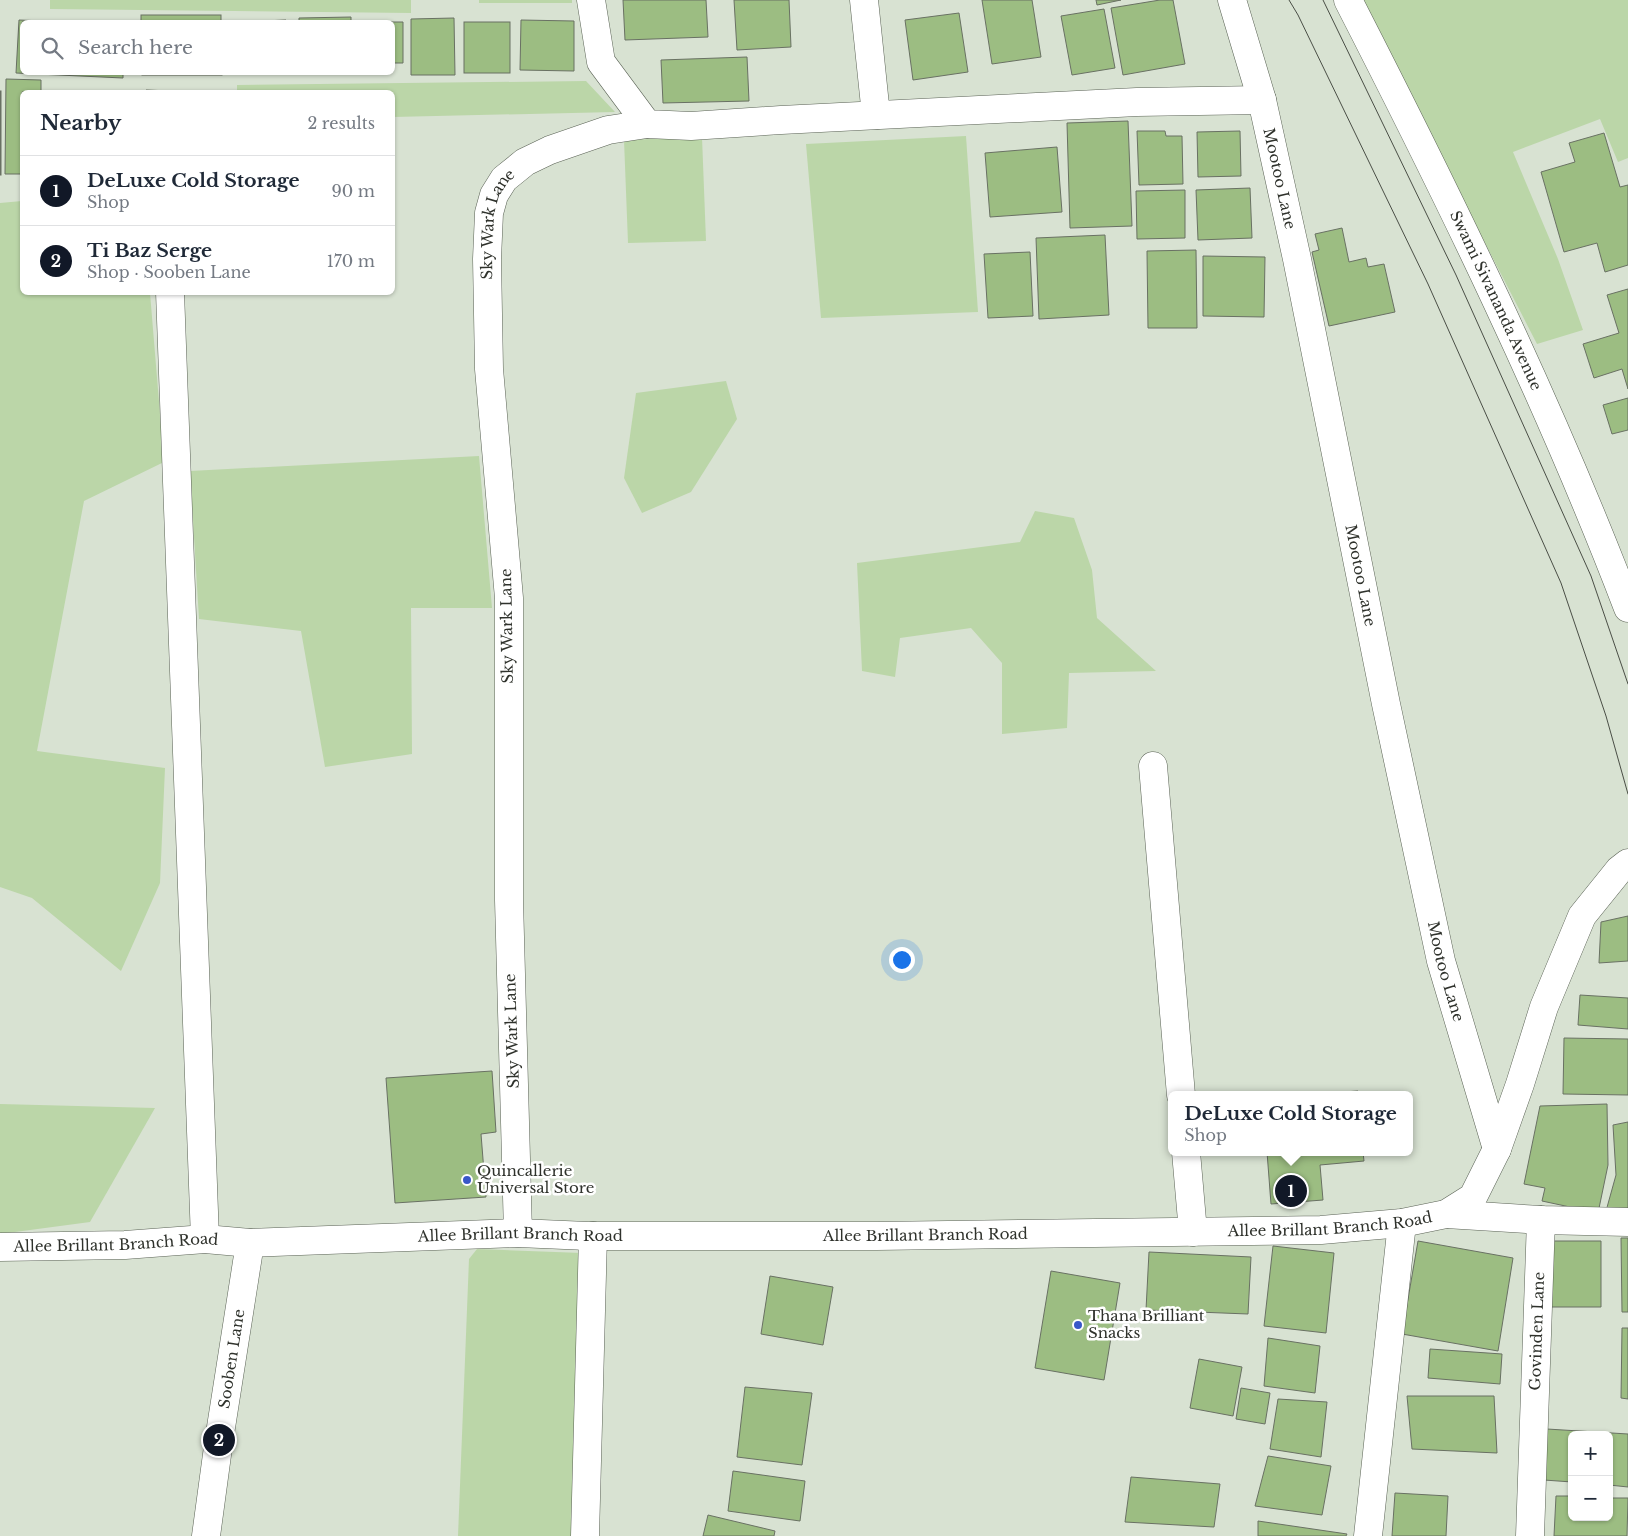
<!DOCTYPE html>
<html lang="en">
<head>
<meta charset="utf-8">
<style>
	body { margin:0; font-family:"Libre Baskerville",serif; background:#f2f2f3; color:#1f2937 }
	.controls { position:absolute; right:15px; bottom:15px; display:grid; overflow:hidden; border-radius:8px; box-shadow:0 1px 4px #0004 }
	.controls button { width:45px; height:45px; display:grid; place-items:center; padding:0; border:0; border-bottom:1px solid #e0e1e3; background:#fff; color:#1f2937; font:25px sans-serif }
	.you { position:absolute; left:901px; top:959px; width:18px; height:18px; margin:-12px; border:4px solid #fff; border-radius:50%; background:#1a73e8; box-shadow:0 0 0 8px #1a73e833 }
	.badge { display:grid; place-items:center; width:32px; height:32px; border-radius:50%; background:#111827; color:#fff; font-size:16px; font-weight:700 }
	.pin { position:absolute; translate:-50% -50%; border:2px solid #fff; box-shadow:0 1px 5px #0006 }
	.popup { position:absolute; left:1168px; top:1091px; width:245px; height:65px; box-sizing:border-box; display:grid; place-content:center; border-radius:8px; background:#fff; filter:drop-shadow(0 1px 4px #0005); font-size:16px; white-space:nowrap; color:#747a83 }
	.popup b { font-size:19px; color:#1f2937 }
	.popup::after { content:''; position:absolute; left:50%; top:100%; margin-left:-10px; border:10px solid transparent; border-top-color:#fff }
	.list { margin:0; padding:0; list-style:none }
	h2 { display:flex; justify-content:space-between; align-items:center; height:65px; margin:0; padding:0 20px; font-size:21px }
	h2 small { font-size:16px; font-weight:400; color:#747a83 }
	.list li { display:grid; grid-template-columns:32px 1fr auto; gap:15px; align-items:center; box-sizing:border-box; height:70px; padding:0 20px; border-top:1px solid #e0e1e3 }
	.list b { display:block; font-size:19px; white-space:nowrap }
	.list p { margin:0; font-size:16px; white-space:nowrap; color:#747a83 }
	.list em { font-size:16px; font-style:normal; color:#747a83 }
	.icon { flex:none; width:28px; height:28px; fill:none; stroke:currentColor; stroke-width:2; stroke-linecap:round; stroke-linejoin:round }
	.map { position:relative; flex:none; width:1628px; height:1536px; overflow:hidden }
	.search { position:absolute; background:#fff; box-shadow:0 1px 4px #0004; left:20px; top:20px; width:375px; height:55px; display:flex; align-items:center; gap:12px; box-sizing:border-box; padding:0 18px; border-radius:8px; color:#747a83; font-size:19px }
	.panel { position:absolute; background:#fff; box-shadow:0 1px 4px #0004; left:20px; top:90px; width:375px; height:205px; border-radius:8px }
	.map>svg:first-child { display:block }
	.green { fill:#bbd6a8 }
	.building { fill:#9cbd82; stroke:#697163 }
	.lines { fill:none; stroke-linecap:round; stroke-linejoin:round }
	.minor-casing { stroke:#5a6255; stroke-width:29 }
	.minor { stroke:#fff; stroke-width:28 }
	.tram { stroke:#4a4e46; stroke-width:1 }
	.poi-dot { fill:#3957c9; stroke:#fff; stroke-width:2 }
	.labels { text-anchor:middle; stroke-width:5; stroke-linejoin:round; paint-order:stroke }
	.street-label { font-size:15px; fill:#2f322c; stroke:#fff }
	.poi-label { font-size:15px; fill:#2f322c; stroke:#fff; text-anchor:start }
</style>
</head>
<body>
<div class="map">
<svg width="1628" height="1536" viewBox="0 0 1628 1536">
	<rect width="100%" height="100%" fill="#d8e2d2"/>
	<g class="green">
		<path d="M50 0H411V13L50 9Z"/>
		<rect x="479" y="0" width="93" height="3"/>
		<path d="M1360 0H1628V158L1618 162 1600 119 1513 152 1558 259 1583 330 1537 344Z"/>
		<path d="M586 81 615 112 393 117 392 92H237V85Z"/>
		<path d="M966 136 978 312 821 318 806 144Z"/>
		<path d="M702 137 706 241 628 243 624 140Z"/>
		<path d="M22 201V292L150 293 164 462 84 501 37 751 165 768 160 883 121 971 32 898 0 887V203Z"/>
		<path d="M726 381 737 419 691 492 642 513 624 478 636 393Z"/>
		<path d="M479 456 492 608H411L412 754 325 767 301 631 199 619 190 471Z"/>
		<path d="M1035 511 1074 518 1092 570 1097 618 1156 671 1069 673 1067 728 1002 734V663L971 628 900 638 895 677 862 671 857 563 1020 542Z"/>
		<path d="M0 1104 155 1108 90 1222 0 1234Z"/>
		<path d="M477 1249 582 1253 573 1536H458L469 1259Z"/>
	</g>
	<g class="building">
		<path d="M623 0H706L708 37 625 40Z"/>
		<path d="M734 0H789L791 47 737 50Z"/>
		<path d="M982 0H1032L1041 57 992 64Z"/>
		<path d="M1096 0H1121L1097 5Z"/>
		<path d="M1160 0H1173L1185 64 1123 75 1111 8Z"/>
		<path d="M1104 9 1115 68 1072 75 1061 16Z"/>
		<path d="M959 13 968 72 913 80 905 20Z"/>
		<rect x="141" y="15" width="80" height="7"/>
		<path d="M351 17V22H299V18Z"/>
		<path d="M454 18 455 75H411V19Z"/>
		<path d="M19 20 68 22H22V72H123V78L16 73Z"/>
		<path d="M286 20 287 22H241Z"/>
		<path d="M521 20 574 21V71L520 70Z"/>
		<path d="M358 22H403V63H392V22Z"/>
		<rect x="464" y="22" width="46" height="51"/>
		<path d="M747 57 749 101 663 103 661 60Z"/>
		<rect x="142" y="72" width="80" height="3"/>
		<path d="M6 79 41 80V92H22V174H5Z"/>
		<path d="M146 90 194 92H146Z"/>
		<rect x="0" y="91" width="1" height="84"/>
		<path d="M1128 121 1132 226 1070 228 1067 123Z"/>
		<path d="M1137 131H1165L1166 136H1182L1183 184 1139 185Z"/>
		<path d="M1240 131 1241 176 1198 177 1197 132Z"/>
		<path d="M1604 133 1620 187 1628 185V265L1605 272 1597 243 1564 252 1541 172 1575 162 1569 143Z"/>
		<path d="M1057 147 1062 212 990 217 985 153Z"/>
		<path d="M1250 188 1252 238 1198 240 1196 190Z"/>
		<path d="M1185 190V238L1137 239 1136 191Z"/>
		<path d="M1342 228 1349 262 1366 258 1368 267 1384 264 1395 312 1329 326 1312 252 1319 250 1315 234Z"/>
		<path d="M1105 235 1109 315 1039 319 1036 238Z"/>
		<path d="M1196 250 1197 328H1148L1147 251Z"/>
		<path d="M1030 252 1033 316 988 318 984 254Z"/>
		<path d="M1203 256 1265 257 1264 317 1203 316Z"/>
		<path d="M1628 289V389L1622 369 1594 378 1583 344 1619 333 1607 295Z"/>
		<path d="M1628 398V430L1612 434 1603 405Z"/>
		<path d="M1628 916V961L1599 963 1601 922Z"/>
		<path d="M1580 995 1628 998V1029L1578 1025Z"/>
		<path d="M1564 1038 1628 1039V1095L1563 1094Z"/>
		<path d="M492 1071 496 1132 481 1134 486 1197 395 1203 386 1078Z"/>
		<path d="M1358 1091V1095H1301Z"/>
		<path d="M1607 1104 1608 1165 1598 1213 1542 1201 1545 1188 1524 1184 1540 1106Z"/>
		<path d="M1628 1122V1212L1606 1211 1616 1175 1613 1125Z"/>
		<path d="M1267 1152H1363L1364 1161 1320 1165 1323 1200 1271 1204Z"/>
		<path d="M1621 1238H1628V1312H1622Z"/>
		<path d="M1418 1241 1513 1258 1498 1351 1402 1334Z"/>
		<path d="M1549 1241H1601V1307H1550Z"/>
		<path d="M1273 1246 1334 1253 1326 1333 1264 1326Z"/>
		<path d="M1149 1252 1251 1257 1248 1314 1146 1310Z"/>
		<path d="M1051 1271 1120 1283 1104 1380 1035 1368Z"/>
		<path d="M770 1276 833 1287 823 1345 761 1334Z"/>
		<path d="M1622 1328H1628V1399L1621 1398Z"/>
		<path d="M1268 1338 1320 1346 1315 1393 1264 1386Z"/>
		<path d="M1430 1349 1502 1354 1500 1384 1428 1378Z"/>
		<path d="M1199 1359 1242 1367 1233 1416 1190 1408Z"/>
		<path d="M745 1387 812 1393 802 1465 737 1457Z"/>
		<path d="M1241 1388 1270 1393 1265 1424 1236 1419Z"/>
		<path d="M1407 1396H1494L1497 1453 1412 1449Z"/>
		<path d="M1278 1399 1327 1402 1321 1457 1270 1449Z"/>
		<path d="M1547 1429 1628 1434V1487L1609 1485V1435H1572V1482L1544 1480Z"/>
		<path d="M1268 1456 1331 1466 1322 1515 1255 1506Z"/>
		<path d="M733 1471 805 1481 800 1521 728 1511Z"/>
		<path d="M1131 1477 1220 1484 1214 1527 1125 1522Z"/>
		<path d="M1395 1493 1448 1496 1446 1536H1392Z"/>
		<path d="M1556 1496H1572V1517H1609V1498H1628L1627 1536H1554Z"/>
		<path d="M708 1515 775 1531 774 1536H703Z"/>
		<path d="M1258 1521 1347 1534 1346 1536H1258Z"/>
	</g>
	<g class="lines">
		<g class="minor-casing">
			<g id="minor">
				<path d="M591 0 601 62 647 124 691 126 781 120 1137 102 1262 100"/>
				<path d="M864 0 876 115"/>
				<path id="s1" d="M1232 0 1262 100 1297 259 1386 704 1441 961 1497 1149"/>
				<path id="s2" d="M1348 0C1450 199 1548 399 1628 608"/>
				<path d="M170 292 205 1239"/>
				<path d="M1153 766 1181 1095"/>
				<path d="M1186 1152 1193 1232"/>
				<path d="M1446 1214 1541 1220 1628 1222"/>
				<path id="s3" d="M518 1233 509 900V598L489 369 487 259 489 213 494 195 504 179 525 162 550 150 608 130 647 124"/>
				<path id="s4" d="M0 1247 125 1245 205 1239 250 1243 518 1233 588 1236H877L1321 1230 1402 1223 1446 1214 1473 1197 1497 1149 1520 1084 1544 1007 1582 916 1619 870 1628 863"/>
				<path id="s5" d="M206 1536 219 1440 250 1243"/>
				<path d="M585 1536 593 1236"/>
				<path d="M1368 1536 1402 1223"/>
				<path id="s6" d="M1530 1536 1541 1220"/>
			</g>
		</g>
		<use href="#minor" class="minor"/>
		<g class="tram">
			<path d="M1289 0 1298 15 1428 284 1561 583 1606 716 1628 794"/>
			<path d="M1323 0 1456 275 1591 576 1628 684"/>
		</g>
	</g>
	<g class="poi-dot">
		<circle cx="467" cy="1180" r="5"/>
		<circle cx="1078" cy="1325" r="5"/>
	</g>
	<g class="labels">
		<g class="street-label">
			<text dy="5" stroke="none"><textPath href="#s1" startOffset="185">Mootoo Lane</textPath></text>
			<text dy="5" stroke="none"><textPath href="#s3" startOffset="1012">Sky Wark Lane</textPath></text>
			<text dy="5" stroke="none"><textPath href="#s2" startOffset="335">Swami Sivananda Avenue</textPath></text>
			<text dy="5" stroke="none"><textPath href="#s1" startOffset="590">Mootoo Lane</textPath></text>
			<text transform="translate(507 626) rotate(-91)" y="5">Sky Wark Lane</text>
			<text dy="5" stroke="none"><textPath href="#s1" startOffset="995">Mootoo Lane</textPath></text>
			<text transform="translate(512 1031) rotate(-92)" y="5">Sky Wark Lane</text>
			<text dy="5" stroke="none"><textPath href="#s4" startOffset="1331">Allee Brillant Branch Road</textPath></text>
			<text dy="5" stroke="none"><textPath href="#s4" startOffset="926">Allee Brillant Branch Road</textPath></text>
			<text dy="5" stroke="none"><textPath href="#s4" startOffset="521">Allee Brillant Branch Road</textPath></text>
			<text dy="5" stroke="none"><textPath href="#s4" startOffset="116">Allee Brillant Branch Road</textPath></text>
			<text dy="5" stroke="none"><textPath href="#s6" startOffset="205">Govinden Lane</textPath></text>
			<text dy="5" stroke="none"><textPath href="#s5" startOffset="179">Sooben Lane</textPath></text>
		</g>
		<g class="poi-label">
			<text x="477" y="1176">Quincallerie<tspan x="477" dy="17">Universal Store</tspan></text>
			<text x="1088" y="1321">Thana Brilliant<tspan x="1088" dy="17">Snacks</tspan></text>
		</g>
	</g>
</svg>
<div class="controls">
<button>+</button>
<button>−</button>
</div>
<div class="you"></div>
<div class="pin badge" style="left:1291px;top:1191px">1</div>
<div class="popup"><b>DeLuxe Cold Storage</b>Shop</div>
<div class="pin badge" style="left:219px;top:1440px">2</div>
<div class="search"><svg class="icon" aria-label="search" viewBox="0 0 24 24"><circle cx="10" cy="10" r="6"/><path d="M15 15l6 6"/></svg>Search here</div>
<section class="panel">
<h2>Nearby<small>2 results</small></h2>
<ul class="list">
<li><span class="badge">1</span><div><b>DeLuxe Cold Storage</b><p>Shop</p></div><em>90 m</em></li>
<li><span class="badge">2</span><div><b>Ti Baz Serge</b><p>Shop · Sooben Lane</p></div><em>170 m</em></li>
</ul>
</section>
</div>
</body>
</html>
